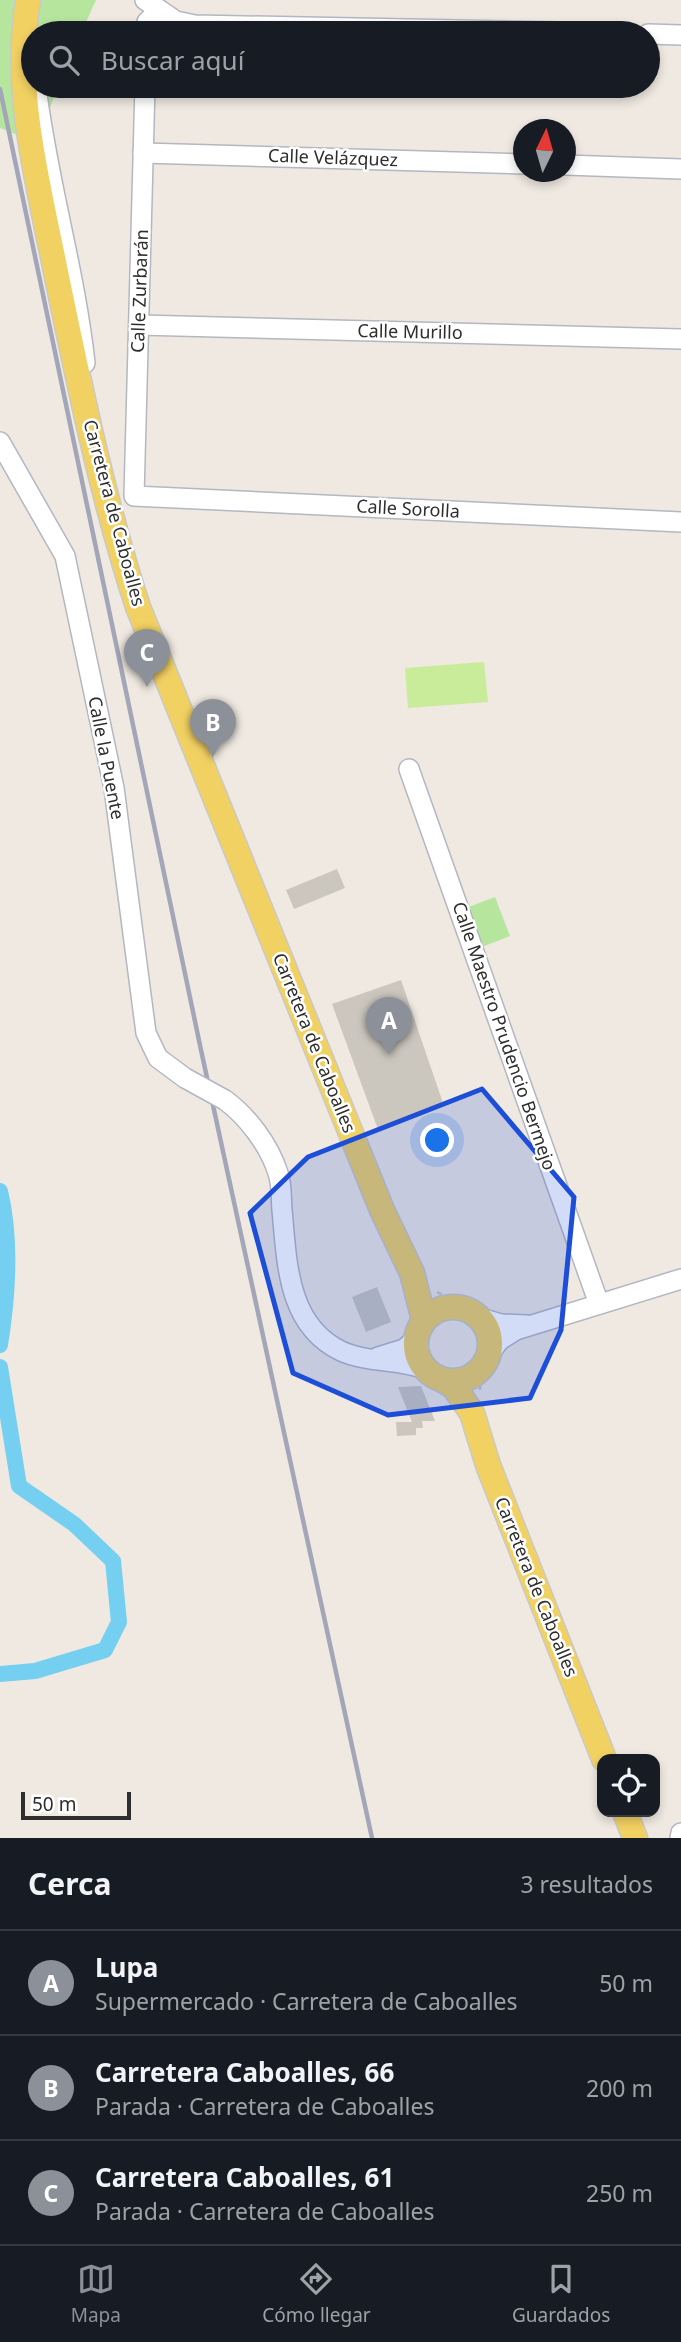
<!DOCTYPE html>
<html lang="es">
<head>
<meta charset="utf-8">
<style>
	body { margin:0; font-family:"Noto Sans",sans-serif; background:#242831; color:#f1f3f6 }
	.controls { position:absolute; right:21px; bottom:21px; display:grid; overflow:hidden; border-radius:14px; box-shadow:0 4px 10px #0003 }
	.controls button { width:63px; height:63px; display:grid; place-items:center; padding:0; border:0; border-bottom:2px solid #363941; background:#171b24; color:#f1f3f6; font:35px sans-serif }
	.compass { position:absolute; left:513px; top:119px; width:63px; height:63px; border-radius:50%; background:#171b24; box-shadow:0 4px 10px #0003; rotate:5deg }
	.scale { position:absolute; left:21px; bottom:18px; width:110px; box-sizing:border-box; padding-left:7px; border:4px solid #2e2e2e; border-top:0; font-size:19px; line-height:24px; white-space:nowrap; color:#2e2e2e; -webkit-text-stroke:5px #fff; paint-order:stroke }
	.you { position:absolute; left:438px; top:1141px; width:24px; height:24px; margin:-18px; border:5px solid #fff; border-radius:50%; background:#1a73e8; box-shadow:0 0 0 10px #1a73e833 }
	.badge { display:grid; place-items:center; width:46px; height:46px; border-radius:50%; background:#8c9099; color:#fff; font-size:23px; font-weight:700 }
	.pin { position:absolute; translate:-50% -58px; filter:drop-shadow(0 2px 4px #0008) }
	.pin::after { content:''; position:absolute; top:37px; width:24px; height:21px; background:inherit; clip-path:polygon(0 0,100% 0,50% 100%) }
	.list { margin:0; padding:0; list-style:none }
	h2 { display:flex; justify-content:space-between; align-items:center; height:91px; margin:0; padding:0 28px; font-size:30px }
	h2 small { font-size:23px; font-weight:400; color:#9ea1a6 }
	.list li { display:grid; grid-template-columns:46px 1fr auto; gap:21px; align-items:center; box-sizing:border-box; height:105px; padding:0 28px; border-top:2px solid #363941 }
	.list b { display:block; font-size:26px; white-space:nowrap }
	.list p { margin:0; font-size:23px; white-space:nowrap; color:#9ea1a6 }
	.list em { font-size:23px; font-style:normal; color:#9ea1a6 }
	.icon { flex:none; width:38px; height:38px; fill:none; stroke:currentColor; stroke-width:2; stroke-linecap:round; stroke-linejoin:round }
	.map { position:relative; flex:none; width:681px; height:1838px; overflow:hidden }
	.search { position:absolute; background:#171b24; box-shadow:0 4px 10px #0003; left:21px; right:21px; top:21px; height:77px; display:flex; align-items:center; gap:18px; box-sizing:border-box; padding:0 24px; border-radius:38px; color:#9ea1a6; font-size:26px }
	.sheet { height:406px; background:#171b24 }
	nav { display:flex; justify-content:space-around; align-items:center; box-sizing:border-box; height:98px; border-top:2px solid #363941; background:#171b24; font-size:19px; color:#9ea1a6 }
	nav a { display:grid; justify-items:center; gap:4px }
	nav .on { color:#8c9099 }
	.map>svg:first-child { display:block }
	.green { fill:#b6e59e }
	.pitch { fill:#c9ec9a }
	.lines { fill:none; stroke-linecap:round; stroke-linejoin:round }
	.canal { stroke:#75cff0; stroke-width:16 }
	.building { fill:#cbc7bf }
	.minor-casing { stroke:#b4b7c1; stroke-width:22 }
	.major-casing { stroke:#c9c9c9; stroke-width:27 }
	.path { stroke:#c9c9c9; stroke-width:2.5; stroke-dasharray:5 3.5; stroke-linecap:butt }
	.minor { stroke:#fff; stroke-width:19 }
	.major { stroke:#f2d163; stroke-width:24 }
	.rail { stroke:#a3a6b8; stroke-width:4.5 }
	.minor-bridge-casing { stroke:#b4b7c1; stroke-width:22; stroke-linecap:butt }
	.minor-bridge { stroke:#fff; stroke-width:19 }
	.marked { fill:#1d4ed8; fill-opacity:0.2; stroke:#1d4ed8; stroke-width:5; stroke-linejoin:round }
	.labels { text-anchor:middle; stroke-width:5; stroke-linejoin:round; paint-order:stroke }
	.street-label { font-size:18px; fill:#2e2e2e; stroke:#fff }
</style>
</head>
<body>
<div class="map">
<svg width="681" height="1838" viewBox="0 0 681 1838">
	<rect width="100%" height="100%" fill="#efe9e1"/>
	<g class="green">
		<path d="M0 0H96L81 33H33V86H58L37 143 0 128Z"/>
		<path d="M495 897 510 936 482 947 466 908Z"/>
	</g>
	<path class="pitch" d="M484 662 488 702 408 708 405 668Z"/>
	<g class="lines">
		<g class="canal">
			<path d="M0 1191C12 1241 8 1295 0 1345"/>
			<path d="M0 1367 19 1486 74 1524 113 1561 119 1622 105 1650 35 1671 0 1674"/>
		</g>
	</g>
	<g class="building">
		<path d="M337 869 345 888 294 909 286 890Z"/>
		<path d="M401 980 444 1106 379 1132 332 1004Z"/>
		<path d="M377 1287 391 1322 366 1332 352 1297Z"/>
		<path d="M421 1386 435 1421H422L423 1428H416V1435L397 1436 396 1422H412L398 1387Z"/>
	</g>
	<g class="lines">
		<g class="minor-casing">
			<g id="minor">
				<path d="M145 0 176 21 195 25 614 33"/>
				<path d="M147 33V22L159 10"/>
				<path d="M648 34 681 35"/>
				<path d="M36 86C47 179 75 270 85 363"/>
				<path d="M145 86 134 496 681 522"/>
				<path d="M143 153 524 164"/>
				<path d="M566 165 681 169"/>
				<path d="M139 325 681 339"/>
				<path d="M0 442 65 556 114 788 146 1033 158 1058 185 1078"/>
				<path d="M409 769 599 1304"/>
				<path d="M225 1100C248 1117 269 1145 278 1173 282 1184 281 1198 282 1210 287 1262 287 1325 341 1351 367 1363 399 1359 425 1369"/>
				<path d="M480 1318 501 1324 527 1325"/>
				<path d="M489 1354 500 1340 516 1330 681 1279"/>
				<path d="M378 1357 404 1349 416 1339"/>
				<path d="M680 1838 681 1833"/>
			</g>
		</g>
		<g class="major-casing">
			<g id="major">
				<path d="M28 0C13 94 39 185 57 277 80 388 103 500 138 607L382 1210 412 1273 424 1320"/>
				<circle cx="453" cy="1344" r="37"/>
				<path d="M443 1380 454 1387 472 1413 488 1465 604 1759"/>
				<path d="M625 1812 635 1838"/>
			</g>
		</g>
		<g class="path">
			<path d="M437 1292 450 1298"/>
			<circle cx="453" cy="1342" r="45"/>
			<path d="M480 1390 481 1378"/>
			<path d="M599 1777 602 1785"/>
		</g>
		<use href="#minor" class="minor"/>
		<use href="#major" class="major"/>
		<path class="rail" d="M0 89 201 1050 372 1838"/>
		<g class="minor-bridge-casing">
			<path id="minor-bridge" d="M185 1078 225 1100"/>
		</g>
		<use href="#minor-bridge" class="minor-bridge"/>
	</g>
	<path class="marked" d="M482 1089 574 1197 561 1330 530 1398 388 1415 293 1373 250 1213 308 1157Z"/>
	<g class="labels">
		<g class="street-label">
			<text transform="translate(333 158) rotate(2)" y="6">Calle Velázquez</text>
			<text transform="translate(140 291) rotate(-88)" y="6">Calle Zurbarán</text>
			<text transform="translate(410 332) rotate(1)" y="6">Calle Murillo</text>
			<text transform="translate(408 509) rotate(3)" y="6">Calle Sorolla</text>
			<text transform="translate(114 513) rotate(75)" y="6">Carretera de Caboalles</text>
			<text transform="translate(106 758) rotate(79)" y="6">Calle la Puente</text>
			<text transform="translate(504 1036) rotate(71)" y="6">Calle Maestro Prudencio Bermejo</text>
			<text transform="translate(314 1043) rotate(68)" y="6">Carretera de Caboalles</text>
			<text transform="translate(536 1587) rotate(68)" y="6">Carretera de Caboalles</text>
		</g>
	</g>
</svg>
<div class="controls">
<button><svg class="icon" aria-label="locate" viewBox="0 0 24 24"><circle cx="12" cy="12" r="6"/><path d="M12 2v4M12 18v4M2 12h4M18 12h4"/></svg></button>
</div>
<svg class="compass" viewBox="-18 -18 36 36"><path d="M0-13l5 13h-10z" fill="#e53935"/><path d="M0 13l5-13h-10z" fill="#9ea1a6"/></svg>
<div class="scale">50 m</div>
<div class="you"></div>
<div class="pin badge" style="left:389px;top:1055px">A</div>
<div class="pin badge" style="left:213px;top:757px">B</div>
<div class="pin badge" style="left:147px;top:687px">C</div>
<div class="search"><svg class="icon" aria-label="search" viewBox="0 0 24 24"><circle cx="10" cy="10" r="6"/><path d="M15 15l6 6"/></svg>Buscar aquí</div>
</div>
<section class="sheet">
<h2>Cerca<small>3 resultados</small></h2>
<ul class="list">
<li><span class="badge">A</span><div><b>Lupa</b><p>Supermercado · Carretera de Caboalles</p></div><em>50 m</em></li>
<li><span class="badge">B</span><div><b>Carretera Caboalles, 66</b><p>Parada · Carretera de Caboalles</p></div><em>200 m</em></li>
<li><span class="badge">C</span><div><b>Carretera Caboalles, 61</b><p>Parada · Carretera de Caboalles</p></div><em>250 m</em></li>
</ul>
</section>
<nav>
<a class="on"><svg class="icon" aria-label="map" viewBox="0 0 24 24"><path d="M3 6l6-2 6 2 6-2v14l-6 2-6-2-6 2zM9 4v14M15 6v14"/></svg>Mapa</a>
<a><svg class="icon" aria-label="directions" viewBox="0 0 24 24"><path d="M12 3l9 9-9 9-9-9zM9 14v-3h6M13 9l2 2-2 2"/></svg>Cómo llegar</a>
<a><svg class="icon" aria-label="saved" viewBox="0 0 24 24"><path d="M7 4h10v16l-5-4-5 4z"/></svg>Guardados</a>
</nav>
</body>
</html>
